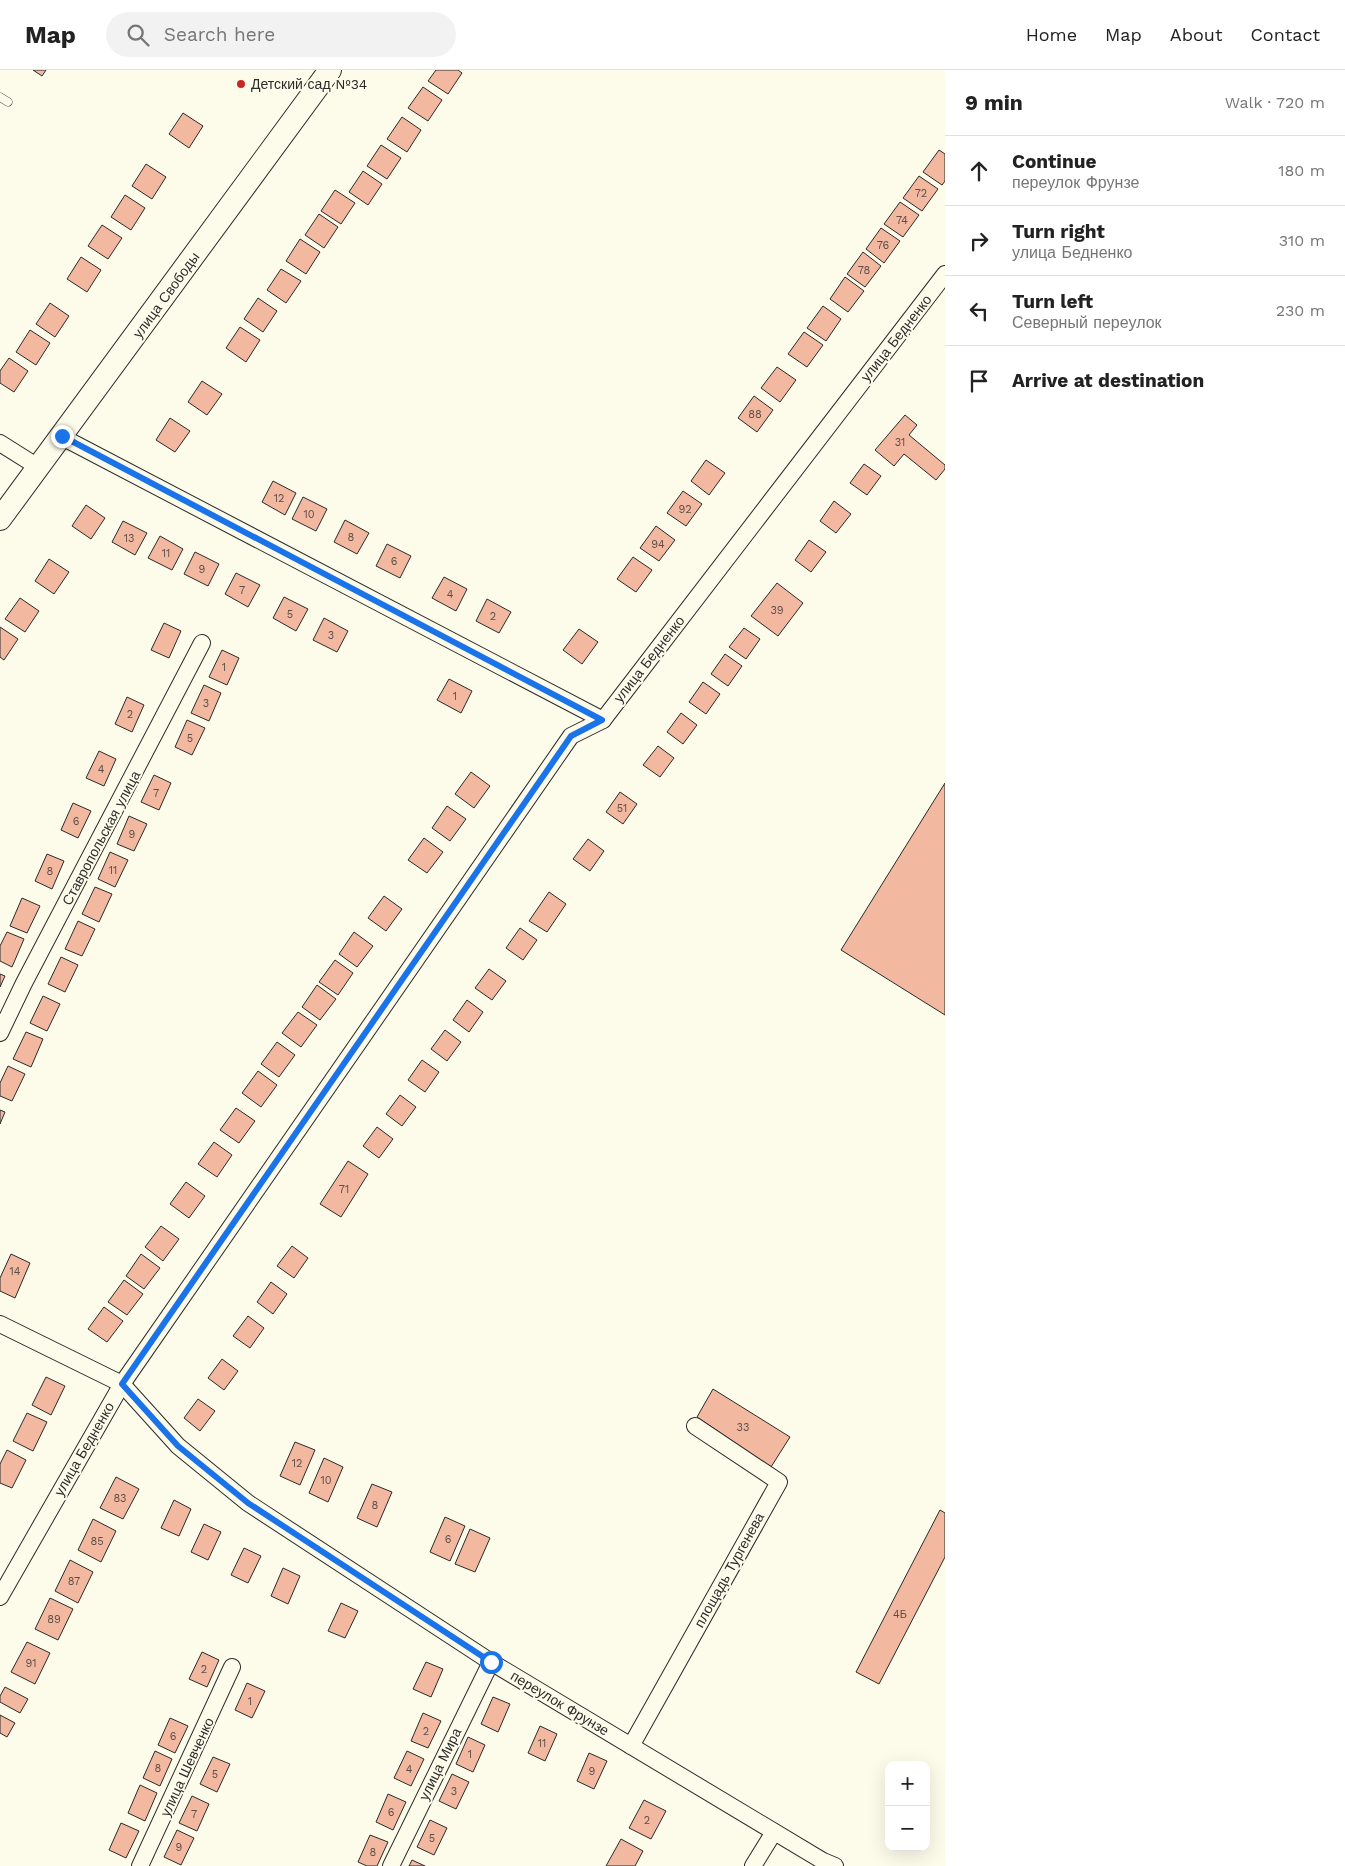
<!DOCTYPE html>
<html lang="en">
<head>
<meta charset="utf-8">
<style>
	body { margin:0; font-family:"Work Sans",sans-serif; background:#f2f2f2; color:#222 }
	.controls { position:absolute; right:15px; bottom:15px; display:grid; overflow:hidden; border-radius:10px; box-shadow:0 5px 20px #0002 }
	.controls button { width:45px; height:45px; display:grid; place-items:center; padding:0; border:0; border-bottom:1px solid #e0e0e0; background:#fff; color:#222; font:25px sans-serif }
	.stop { position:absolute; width:15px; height:15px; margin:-11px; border:4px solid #1a73e8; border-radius:50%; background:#fff }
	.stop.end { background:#1a73e8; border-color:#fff; box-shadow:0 1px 5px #0008 }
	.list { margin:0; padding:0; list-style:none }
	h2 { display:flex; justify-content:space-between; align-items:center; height:65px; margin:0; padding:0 20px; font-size:21px }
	h2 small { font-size:16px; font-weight:400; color:#767676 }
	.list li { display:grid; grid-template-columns:32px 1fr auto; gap:15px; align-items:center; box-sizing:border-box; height:70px; padding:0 20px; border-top:1px solid #e0e0e0 }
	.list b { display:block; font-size:19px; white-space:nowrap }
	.list p { margin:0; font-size:16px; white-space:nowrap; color:#767676 }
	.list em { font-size:16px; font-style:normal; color:#767676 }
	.icon { flex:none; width:28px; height:28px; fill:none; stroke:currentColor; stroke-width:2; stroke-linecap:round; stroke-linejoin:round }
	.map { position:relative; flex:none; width:945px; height:1796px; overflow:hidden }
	header { display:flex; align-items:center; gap:30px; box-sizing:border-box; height:70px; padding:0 25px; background:#fff; border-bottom:1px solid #e0e0e0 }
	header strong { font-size:24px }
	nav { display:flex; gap:28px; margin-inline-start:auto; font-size:18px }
	.search { width:350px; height:45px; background:#f2f2f2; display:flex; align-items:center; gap:12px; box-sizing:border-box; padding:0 18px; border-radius:28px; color:#767676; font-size:19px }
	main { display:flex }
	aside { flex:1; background:#fff }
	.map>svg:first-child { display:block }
	.building { fill:#f2b8a0; stroke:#2b2b2b }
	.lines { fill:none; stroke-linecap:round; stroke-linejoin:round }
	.lane-casing { stroke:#2b2b2b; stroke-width:9 }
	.street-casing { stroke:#2b2b2b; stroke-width:18 }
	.secondary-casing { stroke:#2b2b2b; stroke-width:24 }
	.lane { stroke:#fdfbea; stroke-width:8 }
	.street { stroke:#fdfbea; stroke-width:16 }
	.secondary { stroke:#fdfbea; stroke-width:22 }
	.route { stroke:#1a73e8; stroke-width:6 }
	.poi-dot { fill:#c62828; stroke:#fdfbea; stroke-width:2 }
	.labels { text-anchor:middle; stroke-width:4; stroke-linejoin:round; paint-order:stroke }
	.number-label { font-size:11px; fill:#5d4e48 }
	.poi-label { font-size:14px; fill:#2b2b2b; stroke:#fdfbea; text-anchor:start }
	.street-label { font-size:14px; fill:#2b2b2b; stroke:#fdfbea }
</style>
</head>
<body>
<header>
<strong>Map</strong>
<div class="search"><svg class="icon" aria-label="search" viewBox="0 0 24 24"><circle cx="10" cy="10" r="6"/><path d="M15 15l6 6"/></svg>Search here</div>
<nav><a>Home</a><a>Map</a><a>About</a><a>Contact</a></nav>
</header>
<main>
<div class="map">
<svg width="945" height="1796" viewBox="0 0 945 1796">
	<rect width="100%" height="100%" fill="#fdfbea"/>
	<g class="building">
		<path d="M33 0H46L42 6Z"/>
		<path d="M436 0H458L462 3 448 24 428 11Z"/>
		<path d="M423 17 442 30 428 51 408 38Z"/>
		<path d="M183 43 203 56 189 78 169 64Z"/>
		<path d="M402 47 421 60 407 82 387 69Z"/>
		<path d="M381 75 401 88 387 109 367 96Z"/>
		<path d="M939 80 945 84V111L942 115 923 102Z"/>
		<path d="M146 94 166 107 152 129 132 116Z"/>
		<path d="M363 101 382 114 368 135 349 122Z"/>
		<path d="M919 106 938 119 922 141 903 128Z"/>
		<path d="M335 120 355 133 341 154 321 141Z"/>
		<path d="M125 125 145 138 131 160 111 147Z"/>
		<path d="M900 132 919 145 903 167 884 154Z"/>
		<path d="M319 144 338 157 324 178 305 165Z"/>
		<path d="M102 155 122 168 108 189 88 176Z"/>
		<path d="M881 158 900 171 884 193 866 179Z"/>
		<path d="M300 169 320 182 306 204 286 191Z"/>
		<path d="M863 182 881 196 865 217 847 204Z"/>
		<path d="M81 187 101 200 87 222 67 209Z"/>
		<path d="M281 199 301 211 286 233 267 220Z"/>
		<path d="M845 207 864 221 848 242 830 229Z"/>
		<path d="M258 228 277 241 263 262 244 249Z"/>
		<path d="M50 233 69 246 55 267 36 254Z"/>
		<path d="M823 236 841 249 826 271 807 258Z"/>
		<path d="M240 257 260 270 246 292 226 278Z"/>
		<path d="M30 260 50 273 36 295 16 282Z"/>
		<path d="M804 262 823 275 807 297 788 284Z"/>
		<path d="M9 288 28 301 14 322 0 313V301Z"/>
		<path d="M777 297 796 310 780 332 761 318Z"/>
		<path d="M202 311 222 324 207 345 188 332Z"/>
		<path d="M754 326 773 340 757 362 738 348Z"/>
		<path d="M905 345 917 355 909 365 945 395V399L936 410 904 384 894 396 875 380Z"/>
		<path d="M170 348 190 361 175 382 156 370Z"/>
		<path d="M706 390 725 403 709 425 691 411Z"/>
		<path d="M864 394 881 406 867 425 850 413Z"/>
		<path d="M273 411 296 423 285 445 262 432Z"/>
		<path d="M683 421 702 434 686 456 667 443Z"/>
		<path d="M303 427 327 439 316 461 292 449Z"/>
		<path d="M834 431 851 444 836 463 820 451Z"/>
		<path d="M86 435 105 448 91 469 72 456Z"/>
		<path d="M345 450 369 463 357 484 334 472Z"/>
		<path d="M123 451 147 463 135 485 112 472Z"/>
		<path d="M656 456 675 470 659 491 640 478Z"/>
		<path d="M160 466 183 479 172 500 148 488Z"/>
		<path d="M809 470 826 482 811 502 795 490Z"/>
		<path d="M387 474 411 486 400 508 376 496Z"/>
		<path d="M195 482 219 494 208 516 184 504Z"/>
		<path d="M633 487 652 500 636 522 617 509Z"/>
		<path d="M49 489 69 502 54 524 35 511Z"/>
		<path d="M236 503 260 515 248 537 225 524Z"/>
		<path d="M444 507 467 519 456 541 432 528Z"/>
		<path d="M777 513 803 533 778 566 751 546Z"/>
		<path d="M284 527 308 539 296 561 273 548Z"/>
		<path d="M20 528 39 541 25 562 5 549Z"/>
		<path d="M487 529 511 542 499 563 476 551Z"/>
		<path d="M324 548 348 561 337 582 313 570Z"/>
		<path d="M164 553 181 561 169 588 151 580Z"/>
		<path d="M0 557 18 569 4 590 0 587Z"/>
		<path d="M744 558 760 569 746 589 729 577Z"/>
		<path d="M579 559 598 572 582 594 563 580Z"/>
		<path d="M222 580 239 588 227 615 209 607Z"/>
		<path d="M725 584 742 596 728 616 711 604Z"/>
		<path d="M449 609 472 621 461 643 437 630Z"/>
		<path d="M703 612 720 624 706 644 689 632Z"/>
		<path d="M204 615 221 623 209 651 191 643Z"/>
		<path d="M127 627 144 635 132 662 115 654Z"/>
		<path d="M681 643 697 655 683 674 667 662Z"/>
		<path d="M187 650 205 658 192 685 175 677Z"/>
		<path d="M658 676 674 688 660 707 643 695Z"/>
		<path d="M99 681 116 689 104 716 86 708Z"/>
		<path d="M471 702 490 716 474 738 455 724Z"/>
		<path d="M154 705 171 713 159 740 141 732Z"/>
		<path d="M945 713V945L841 880Z"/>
		<path d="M620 722 637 734 623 754 606 742Z"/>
		<path d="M73 733 91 741 78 768 61 760Z"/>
		<path d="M447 736 466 749 450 771 432 758Z"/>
		<path d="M129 746 147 754 134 781 117 774Z"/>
		<path d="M424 768 443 782 427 803 408 790Z"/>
		<path d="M588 769 604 781 590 801 573 789Z"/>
		<path d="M110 782 128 790 115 817 98 809Z"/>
		<path d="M47 784 64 791 52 819 35 811Z"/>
		<path d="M95 817 112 824 99 852 82 844Z"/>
		<path d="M549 822 566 834 547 862 529 851Z"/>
		<path d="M384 826 402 839 386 861 368 848Z"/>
		<path d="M22 828 40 836 27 863 10 856Z"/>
		<path d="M78 851 95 859 82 886 65 879Z"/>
		<path d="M520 858 537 870 523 890 506 878Z"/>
		<path d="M7 862 24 869 12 897 0 891V876Z"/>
		<path d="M354 862 373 876 357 897 339 884Z"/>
		<path d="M61 887 78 895 65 922 48 914Z"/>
		<path d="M335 890 353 903 338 925 319 912Z"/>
		<path d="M489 899 506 911 492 930 475 918Z"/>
		<path d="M0 904 5 906 0 917Z"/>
		<path d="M317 915 336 929 320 950 302 937Z"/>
		<path d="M43 926 60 934 47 961 30 953Z"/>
		<path d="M467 930 483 942 469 962 453 950Z"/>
		<path d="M298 942 317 955 301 977 282 963Z"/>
		<path d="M445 960 461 972 447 991 431 979Z"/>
		<path d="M26 962 43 969 31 997 13 989Z"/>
		<path d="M277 972 295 985 279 1007 261 994Z"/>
		<path d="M422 990 439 1002 425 1022 408 1010Z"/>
		<path d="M8 996 25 1004 12 1031 0 1026V1013Z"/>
		<path d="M258 1001 277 1015 261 1037 242 1023Z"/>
		<path d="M400 1025 416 1037 402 1056 386 1044Z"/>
		<path d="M236 1038 255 1051 239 1073 220 1060Z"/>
		<path d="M0 1040 5 1042 0 1054Z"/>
		<path d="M377 1057 393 1069 379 1088 363 1076Z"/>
		<path d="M214 1072 232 1085 217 1107 198 1094Z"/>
		<path d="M348 1091 368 1104 341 1147 320 1134Z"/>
		<path d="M186 1112 205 1126 189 1148 170 1134Z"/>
		<path d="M161 1156 179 1169 163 1191 145 1177Z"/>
		<path d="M292 1176 308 1188 294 1208 277 1196Z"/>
		<path d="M11 1184 30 1193 15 1228 0 1221V1208Z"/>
		<path d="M141 1184 160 1198 144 1219 126 1206Z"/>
		<path d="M124 1210 143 1224 127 1245 108 1232Z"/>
		<path d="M271 1212 287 1224 273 1244 257 1232Z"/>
		<path d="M104 1237 123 1251 107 1272 88 1259Z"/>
		<path d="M248 1246 264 1258 250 1278 233 1266Z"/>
		<path d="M222 1289 238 1301 224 1320 208 1308Z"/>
		<path d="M46 1307 65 1316 51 1345 32 1335Z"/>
		<path d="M713 1319 790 1367 771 1397 697 1347Z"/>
		<path d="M198 1329 215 1341 200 1361 184 1348Z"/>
		<path d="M27 1343 47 1352 33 1381 13 1371Z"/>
		<path d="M295 1372 315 1380 300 1415 280 1406Z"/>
		<path d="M7 1380 26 1390 12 1418 0 1413V1394Z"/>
		<path d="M324 1388 343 1397 328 1432 309 1423Z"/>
		<path d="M116 1407 139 1419 123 1449 100 1438Z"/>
		<path d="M372 1414 392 1422 377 1457 357 1448Z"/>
		<path d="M174 1430 191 1439 179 1466 161 1458Z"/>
		<path d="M940 1440 945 1443V1487L879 1614 856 1602Z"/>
		<path d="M445 1447 465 1456 450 1491 430 1482Z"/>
		<path d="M93 1449 116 1461 101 1492 78 1480Z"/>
		<path d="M204 1454 221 1462 208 1490 191 1482Z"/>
		<path d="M470 1459 490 1468 475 1502 455 1494Z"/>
		<path d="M244 1478 261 1486 248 1513 231 1505Z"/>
		<path d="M70 1490 93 1502 78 1533 55 1521Z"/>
		<path d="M283 1498 300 1506 288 1534 271 1526Z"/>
		<path d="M50 1528 73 1539 58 1570 35 1559Z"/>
		<path d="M341 1533 358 1541 345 1568 328 1561Z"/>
		<path d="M27 1572 50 1583 35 1614 11 1602Z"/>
		<path d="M202 1582 219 1590 207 1617 189 1609Z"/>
		<path d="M426 1592 443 1599 431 1627 413 1619Z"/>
		<path d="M247 1613 265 1621 252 1648 235 1640Z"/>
		<path d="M5 1617 28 1629 20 1643 0 1632V1626Z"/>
		<path d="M493 1627 510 1634 498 1662 481 1654Z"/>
		<path d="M423 1643 441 1651 428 1678 411 1671Z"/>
		<path d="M0 1645 15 1653 7 1667 0 1663Z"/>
		<path d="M170 1648 188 1656 175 1683 158 1675Z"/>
		<path d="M540 1656 557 1664 545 1691 528 1683Z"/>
		<path d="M468 1667 485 1675 473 1702 456 1694Z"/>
		<path d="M155 1681 172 1689 160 1716 143 1708Z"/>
		<path d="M407 1681 424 1689 411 1716 394 1708Z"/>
		<path d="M589 1683 607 1691 594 1719 577 1711Z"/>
		<path d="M213 1687 230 1694 217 1722 200 1714Z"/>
		<path d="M452 1704 469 1712 456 1739 439 1731Z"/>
		<path d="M140 1715 157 1723 145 1751 128 1743Z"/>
		<path d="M388 1724 406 1732 393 1760 376 1752Z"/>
		<path d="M192 1726 209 1734 197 1761 179 1753Z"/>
		<path d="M644 1730 666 1741 651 1769 629 1758Z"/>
		<path d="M430 1750 447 1758 434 1785 417 1777Z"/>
		<path d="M121 1753 139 1761 126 1788 109 1780Z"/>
		<path d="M177 1760 194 1768 181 1795 164 1787Z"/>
		<path d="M370 1765 388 1772 377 1796H367L358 1792Z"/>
		<path d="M621 1769 643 1781 635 1796H606Z"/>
		<path d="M412 1790 425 1796H409Z"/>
	</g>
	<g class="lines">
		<g class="lane-casing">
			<path id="lane" d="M0 27 8 32"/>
		</g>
		<g class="street-casing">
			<g id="street">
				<path d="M62 367 603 650"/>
				<path d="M0 373 38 397"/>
				<path d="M0 963 24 913 202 573"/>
				<path d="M0 1254 122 1314 178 1376 248 1433 491 1592 823 1791 835 1796"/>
				<path d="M0 1527 122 1314 571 666 603 650 945 204"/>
				<path d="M631 1676 779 1412 695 1356"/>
				<path d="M140 1796 232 1597"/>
				<path d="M391 1796 491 1592"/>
				<path d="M753 1796 774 1762"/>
			</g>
		</g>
		<g class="secondary-casing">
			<path id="secondary" d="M0 449 330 0"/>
		</g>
		<use href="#lane" class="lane"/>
		<use href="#street" class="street"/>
		<use href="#secondary" class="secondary"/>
	</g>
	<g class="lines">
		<path class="route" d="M62 366 602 650 571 666 122 1314 178 1376 248 1433 491 1592"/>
	</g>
	<circle class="poi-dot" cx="241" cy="14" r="5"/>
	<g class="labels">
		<g class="number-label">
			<text x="921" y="127">72</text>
			<text x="902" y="154">74</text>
			<text x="883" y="179">76</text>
			<text x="864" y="204">78</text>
			<text x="755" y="348">88</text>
			<text x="900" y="376">31</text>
			<text x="279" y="432">12</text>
			<text x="685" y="443">92</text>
			<text x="309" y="448">10</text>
			<text x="351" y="471">8</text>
			<text x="129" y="472">13</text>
			<text x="658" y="478">94</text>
			<text x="166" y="487">11</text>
			<text x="394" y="495">6</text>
			<text x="202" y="503">9</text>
			<text x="242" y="524">7</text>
			<text x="450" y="528">4</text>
			<text x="777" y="544">39</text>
			<text x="290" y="548">5</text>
			<text x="493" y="550">2</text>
			<text x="331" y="569">3</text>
			<text x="224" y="601">1</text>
			<text x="455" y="630">1</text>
			<text x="206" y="637">3</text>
			<text x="130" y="648">2</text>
			<text x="190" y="672">5</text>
			<text x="101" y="703">4</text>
			<text x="156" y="727">7</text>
			<text x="622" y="742">51</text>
			<text x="76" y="755">6</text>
			<text x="132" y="768">9</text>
			<text x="113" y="804">11</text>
			<text x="50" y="805">8</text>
			<text x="344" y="1123">71</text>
			<text x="15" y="1205">14</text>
			<text x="743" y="1361">33</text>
			<text x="297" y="1397">12</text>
			<text x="326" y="1414">10</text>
			<text x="120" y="1432">83</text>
			<text x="375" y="1439">8</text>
			<text x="448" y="1473">6</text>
			<text x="97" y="1475">85</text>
			<text x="74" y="1515">87</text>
			<text x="900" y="1548">4Б</text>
			<text x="54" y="1553">89</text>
			<text x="31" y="1597">91</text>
			<text x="204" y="1603">2</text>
			<text x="250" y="1635">1</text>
			<text x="426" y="1665">2</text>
			<text x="173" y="1670">6</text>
			<text x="542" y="1677">11</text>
			<text x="470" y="1688">1</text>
			<text x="158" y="1702">8</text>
			<text x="409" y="1703">4</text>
			<text x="592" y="1705">9</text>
			<text x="215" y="1708">5</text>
			<text x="454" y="1725">3</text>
			<text x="391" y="1746">6</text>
			<text x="194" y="1748">7</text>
			<text x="647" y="1754">2</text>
			<text x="432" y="1772">5</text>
			<text x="179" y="1781">9</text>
			<text x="373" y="1786">8</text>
		</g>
		<g class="poi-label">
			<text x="251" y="19">Детский сад №34</text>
		</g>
		<g class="street-label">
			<text transform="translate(166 225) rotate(-54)" y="5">улица Свободы</text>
			<text transform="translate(896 268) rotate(-52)" y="5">улица Бедненко</text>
			<text transform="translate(649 589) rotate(-52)" y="5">улица Бедненко</text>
			<text transform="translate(101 768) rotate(-62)" y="5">Ставропольская улица</text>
			<text transform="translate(84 1379) rotate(-60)" y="5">улица Бедненко</text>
			<text transform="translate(729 1500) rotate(-61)" y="5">площадь Тургенева</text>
			<text transform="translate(560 1633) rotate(31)" y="5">переулок Фрунзе</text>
			<text transform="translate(440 1694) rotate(-64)" y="5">улица Мира</text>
			<text transform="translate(187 1697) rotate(-65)" y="5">улица Шевченко</text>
		</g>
	</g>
</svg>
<div class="controls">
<button>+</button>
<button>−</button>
</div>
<div class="stop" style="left:491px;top:1592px"></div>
<div class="stop end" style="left:62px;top:366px"></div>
</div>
<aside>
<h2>9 min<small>Walk · 720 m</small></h2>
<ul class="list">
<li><svg class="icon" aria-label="ahead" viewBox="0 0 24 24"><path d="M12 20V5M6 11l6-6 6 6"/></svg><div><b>Continue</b><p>переулок Фрунзе</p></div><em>180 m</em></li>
<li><svg class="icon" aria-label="right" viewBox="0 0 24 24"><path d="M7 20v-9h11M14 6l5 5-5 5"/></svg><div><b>Turn right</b><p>улица Бедненко</p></div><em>310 m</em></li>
<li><svg class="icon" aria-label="left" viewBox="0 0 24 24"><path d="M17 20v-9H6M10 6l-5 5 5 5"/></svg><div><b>Turn left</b><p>Северный переулок</p></div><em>230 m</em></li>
<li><svg class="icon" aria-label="arrive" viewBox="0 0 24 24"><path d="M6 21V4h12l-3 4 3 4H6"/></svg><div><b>Arrive at destination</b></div></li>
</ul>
</aside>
</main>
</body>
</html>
